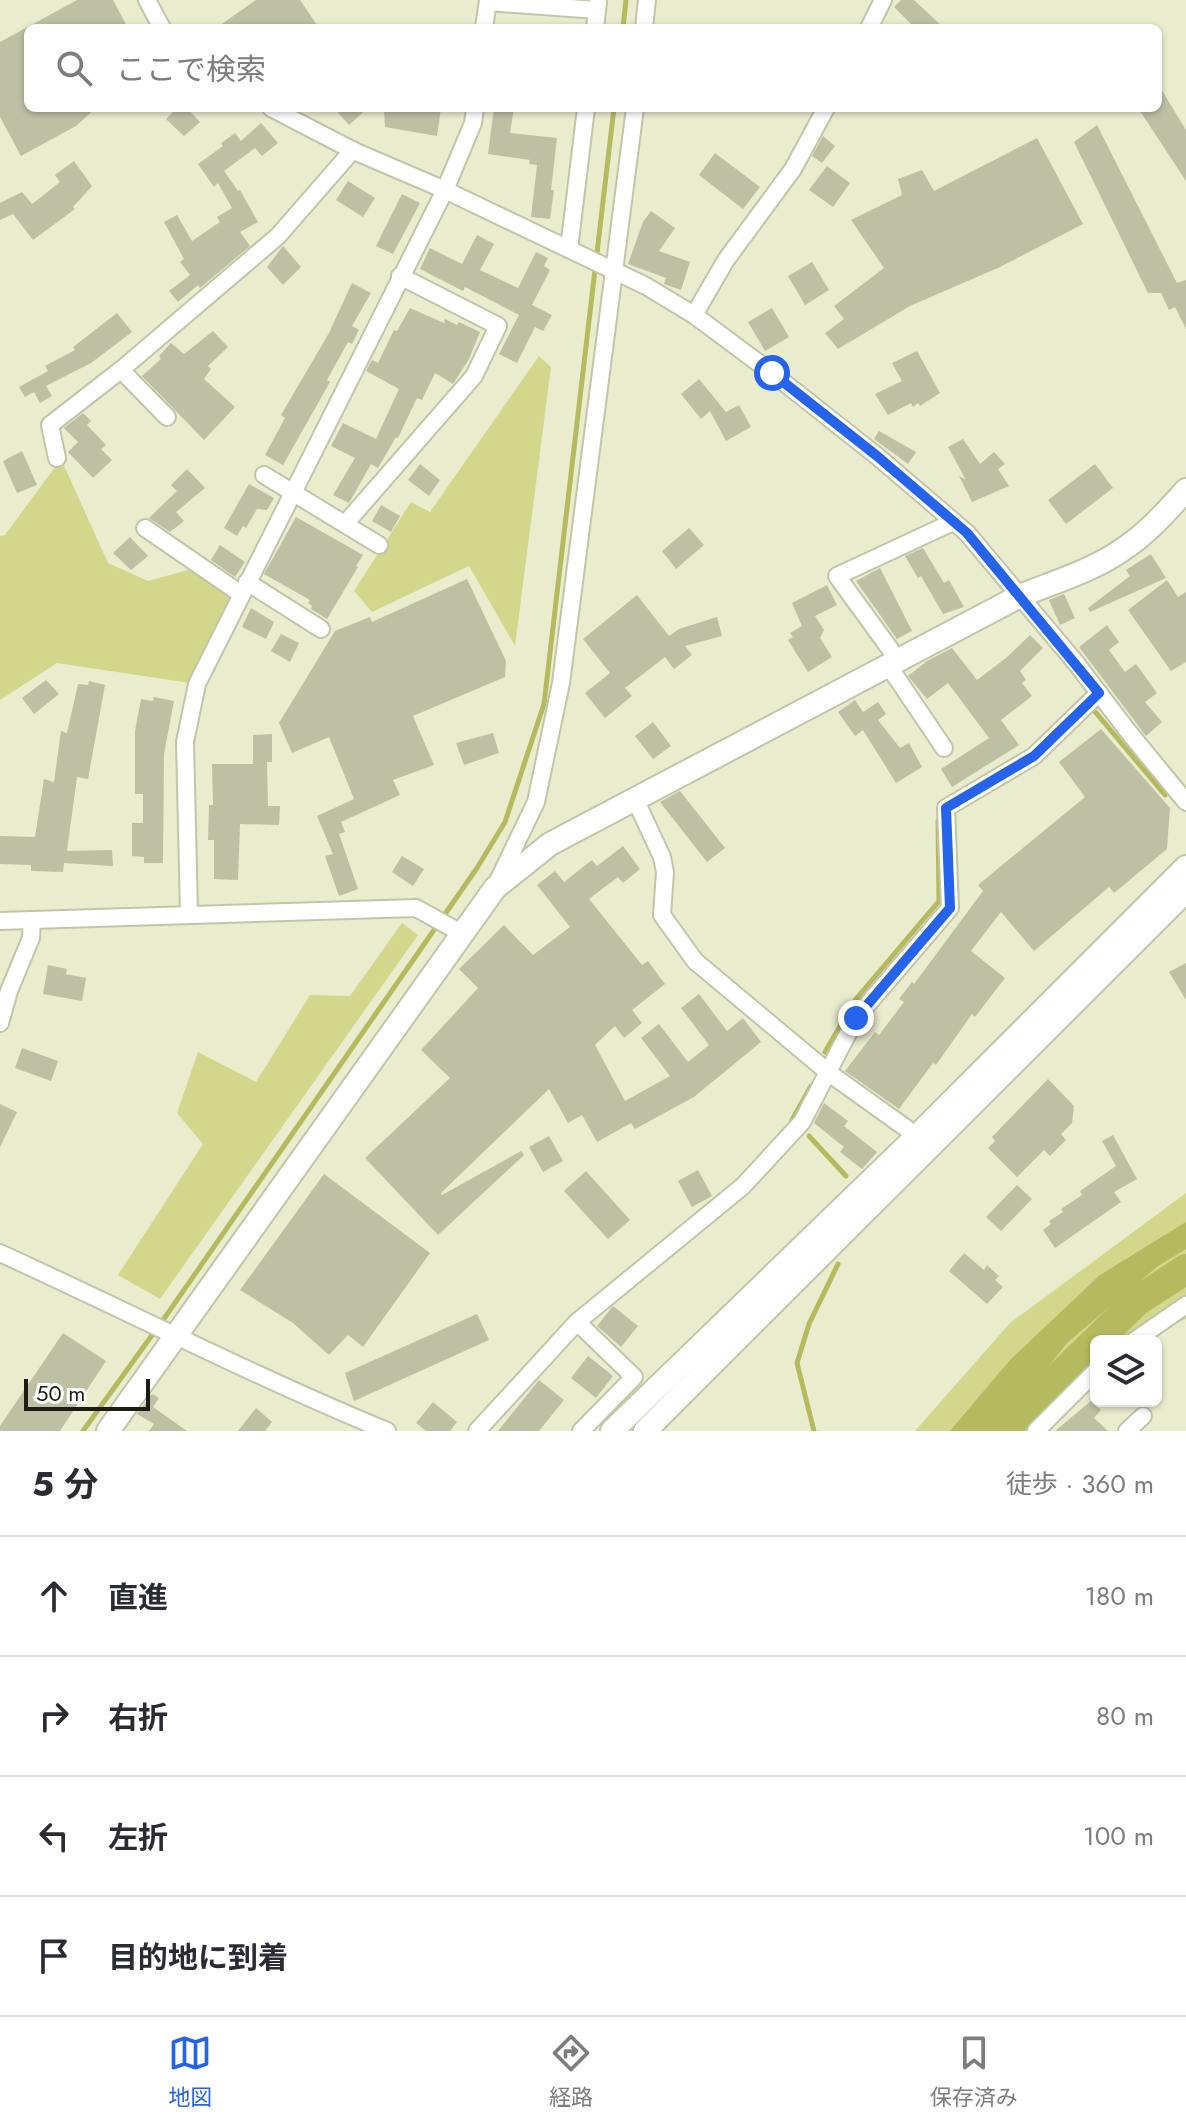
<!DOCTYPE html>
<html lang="ja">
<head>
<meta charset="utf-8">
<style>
	body { margin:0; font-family:Jost,"Noto Sans JP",sans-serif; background:#f7f7f7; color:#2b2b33 }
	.controls { position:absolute; right:24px; bottom:24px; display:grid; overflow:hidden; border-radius:12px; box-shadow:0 2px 6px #0004 }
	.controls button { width:72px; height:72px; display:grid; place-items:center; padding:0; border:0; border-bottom:2px solid #e1e1e2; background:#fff; color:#2b2b33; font:40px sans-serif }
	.scale { position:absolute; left:24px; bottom:20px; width:126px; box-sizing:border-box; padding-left:8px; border:4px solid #1c1d12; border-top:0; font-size:22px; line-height:28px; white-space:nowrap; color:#1c1d12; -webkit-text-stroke:6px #fff; paint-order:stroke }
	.stop { position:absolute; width:24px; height:24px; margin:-18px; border:6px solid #2563eb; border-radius:50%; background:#fff }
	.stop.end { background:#2563eb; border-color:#fff; box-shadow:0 2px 8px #0008 }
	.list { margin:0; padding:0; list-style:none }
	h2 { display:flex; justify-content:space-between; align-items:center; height:104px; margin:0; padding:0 32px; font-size:34px }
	h2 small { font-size:26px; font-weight:400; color:#7c7c81 }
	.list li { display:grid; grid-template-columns:52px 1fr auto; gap:24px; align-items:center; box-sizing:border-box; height:120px; padding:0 32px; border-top:2px solid #e1e1e2 }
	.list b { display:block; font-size:30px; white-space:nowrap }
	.list em { font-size:26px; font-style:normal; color:#7c7c81 }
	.icon { flex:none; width:44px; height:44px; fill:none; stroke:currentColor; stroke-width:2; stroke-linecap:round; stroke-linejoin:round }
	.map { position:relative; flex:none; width:1186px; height:1431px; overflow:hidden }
	.search { position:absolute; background:#fff; box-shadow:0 2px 6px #0004; left:24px; right:24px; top:24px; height:88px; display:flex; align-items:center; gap:20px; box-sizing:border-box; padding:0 28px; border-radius:12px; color:#7c7c81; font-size:30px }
	.sheet { height:584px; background:#fff }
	nav { display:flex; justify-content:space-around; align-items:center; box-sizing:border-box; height:112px; border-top:2px solid #e1e1e2; background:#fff; font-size:22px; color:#7c7c81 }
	nav a { display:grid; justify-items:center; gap:4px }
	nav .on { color:#2563eb }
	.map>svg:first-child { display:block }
	.green { fill:#d2d78b }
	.water { fill:#b5ba5f }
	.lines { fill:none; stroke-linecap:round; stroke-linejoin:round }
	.stream { stroke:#b5ba5f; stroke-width:5 }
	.river { stroke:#b5ba5f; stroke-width:30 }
	.building { fill:#bdc0a3 }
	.street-casing { stroke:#c2c5a8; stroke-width:20 }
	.secondary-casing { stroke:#c2c5a8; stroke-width:26 }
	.street { stroke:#fff; stroke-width:16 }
	.secondary { stroke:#fff; stroke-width:22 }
	.route { stroke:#2563eb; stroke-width:10 }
</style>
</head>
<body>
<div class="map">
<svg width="1186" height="1431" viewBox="0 0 1186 1431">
	<rect width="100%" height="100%" fill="#eaecce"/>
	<g class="green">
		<path d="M539 356 551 367 515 646 469 566 372 612 354 591 411 502 430 512Z"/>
		<path d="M61 459 108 563 148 581 195 568 235 590 197 684 57 663 0 700V536L5 535Z"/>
		<path d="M402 923 418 935 160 1299 118 1275 203 1144 177 1113 198 1052 256 1082 310 995 350 996Z"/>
		<path d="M1186 1193V1319L1161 1330 1147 1341H1096V1384L1039 1431H915L1010 1323Z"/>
	</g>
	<path class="water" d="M1186 1222V1249L1158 1266 1067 1343 997 1431H950L1010 1360 1100 1275Z"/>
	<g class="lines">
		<g class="stream">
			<path d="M623 28 626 0"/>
			<path d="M1089 711 1092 708 1165 795"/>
			<path d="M1003 783 1025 769"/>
			<path d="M825 1052 856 999 939 901 938 821 943 818"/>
			<path d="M792 1120 811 1086"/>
			<path d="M809 1136 846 1176"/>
			<path d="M161 1323 477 868 505 822 544 704 614 108"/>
			<path d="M83 1431 155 1331"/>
			<path d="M814 1431 797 1363 809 1324 838 1264"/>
		</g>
		<path class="river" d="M1003 1431 1137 1301 1186 1269"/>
	</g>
	<g class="building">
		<path d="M77 0H113L128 28H28V108H96L76 126 21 156 0 117V42Z"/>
		<path d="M256 0H300L319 28H216Z"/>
		<path d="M901 0H914L944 28H915L894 7Z"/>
		<path d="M1158 84 1186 130V181L1138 108H1158Z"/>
		<path d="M177 108H187L200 122 184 136 166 119Z"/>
		<path d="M334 108H368L349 125Z"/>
		<path d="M384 108H441L437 136 385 127Z"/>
		<path d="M494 108H514L510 133 557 138 551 190H554L550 219 531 217 537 165 529 164 530 160 488 154Z"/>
		<path d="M261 123 278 143 262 156 255 148 224 171 238 191 240 190 258 222 240 232 250 246 200 288 198 285 178 302 169 291 190 275 180 262 184 259 164 222 177 215 192 241 220 222 217 217 232 208 218 183 214 187 198 164 223 146 221 143 235 133 241 141Z"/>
		<path d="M1097 125 1177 283 1186 280V329L1175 307 1169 310 1161 293H1148L1074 142Z"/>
		<path d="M823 136 835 146 822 163 812 156Z"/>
		<path d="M1037 138 1083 224 1000 267 910 306 838 349 825 333 844 319 834 306 884 268 851 220 902 195 898 179 922 170 934 191Z"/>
		<path d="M715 153 760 187 743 209 699 175Z"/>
		<path d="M74 161 92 186 73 207 75 209 33 240 13 214 0 220V203L22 192 32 204 60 182 55 175Z"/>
		<path d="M827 166 850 183 833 207 809 190Z"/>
		<path d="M348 181 375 198 363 217 336 200Z"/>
		<path d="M402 194 420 203 393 254 376 246Z"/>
		<path d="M651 211 675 228 659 251 690 262 681 290 664 284 666 278 628 264 643 222Z"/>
		<path d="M477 235 494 244 480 270 518 288 536 252 548 258 544 266 550 270 532 305 552 315 543 331 535 327 517 363 499 354 519 315 465 287 463 291 420 269 430 248 462 264Z"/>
		<path d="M283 246 301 267 283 285 267 267Z"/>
		<path d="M812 262 829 290 805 305 788 276Z"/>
		<path d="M352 283 371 293 352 326 359 330 352 344 348 342 327 380 330 382 283 465 265 455 285 418 281 415 329 333Z"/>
		<path d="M410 308 444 323 445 319 457 325 459 322 480 332 469 359 453 384 435 373 422 400 417 398 398 438 396 437 378 468 371 464 349 503 333 495 355 458 331 446 343 423 376 439 399 389 366 371 372 360 378 363 394 330 397 331Z"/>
		<path d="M772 308 789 337 765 351 748 322Z"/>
		<path d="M117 313 132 332 91 363 46 386 52 396 40 403 34 392 25 397 19 387 48 371 45 366 75 350 73 347Z"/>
		<path d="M213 331 228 347 208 366 211 369 204 379 235 407 204 440 142 376 161 359 159 356 171 343 184 354Z"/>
		<path d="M917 351 940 393 920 406 918 403 913 407 911 403 888 415 875 394 902 381 892 363Z"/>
		<path d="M699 379 726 412 739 405 751 427 726 441 710 411 701 419 681 394Z"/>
		<path d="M83 413 91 421 87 425 106 445 101 449 112 460 93 478 68 452 78 442 64 428Z"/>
		<path d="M879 431 916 452 908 464 874 439Z"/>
		<path d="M963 439 980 464 994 452 1005 464 998 469 1009 486 972 502 959 476 966 480 948 447Z"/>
		<path d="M22 451 37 485 17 493 3 461Z"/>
		<path d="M420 464 440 480 429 496 408 480Z"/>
		<path d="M1095 464 1113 488 1066 524 1048 500Z"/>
		<path d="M187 469 205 488 176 512 184 521 170 532 149 518 177 491 171 485Z"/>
		<path d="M249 484 274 498 267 510 257 509 246 528 243 526 237 536 224 528Z"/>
		<path d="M381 505 400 516 391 532 372 521Z"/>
		<path d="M296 517 363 555 356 566 358 567 327 619 311 609 312 606 308 603 310 600 264 574Z"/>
		<path d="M689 528 704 545 676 569 662 551Z"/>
		<path d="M130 537 148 556 131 570 113 553Z"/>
		<path d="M220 545 245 562 235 577 211 560Z"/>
		<path d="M923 548 944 583 949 580 964 607 943 614 921 576 918 578 905 556Z"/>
		<path d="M1151 554 1166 578 1090 612 1088 608 1130 576 1126 570Z"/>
		<path d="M880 568 912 631 897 639 856 581Z"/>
		<path d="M467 579 506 661 505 677 413 716 434 765 393 780 400 795 341 822 345 832 339 834 358 889 339 896 325 856 333 854 317 816 354 799 329 737 292 753 279 723 335 631 370 617 372 622Z"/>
		<path d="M1167 580 1178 597 1186 592V662L1171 671 1128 610Z"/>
		<path d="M827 585 837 605 815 616 824 630 820 638 832 657 808 672 788 640 793 637 790 633 802 626 792 603Z"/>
		<path d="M1064 594 1075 618 1060 625 1049 600Z"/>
		<path d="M637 595 669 636 679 629 717 617 722 636 685 646 692 655 674 669 665 657 625 688 632 696 605 718 585 693 610 673 583 639Z"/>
		<path d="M251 608 274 622 266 639 242 627Z"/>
		<path d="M1107 625 1119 642 1109 650 1125 672 1136 664 1157 693 1145 702 1162 722 1146 736 1079 647Z"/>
		<path d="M281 634 299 643 290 662 271 651Z"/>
		<path d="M1030 635 1043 648 1020 671 1026 680 1022 683 1032 696 1001 720 1019 745 952 787 941 769 989 738 948 683 927 699 908 676 927 661 952 648 977 680 1006 658Z"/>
		<path d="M46 680 59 694 34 714 22 698Z"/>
		<path d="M89 681 105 685 88 779 77 777 67 851 112 850 113 866 64 863 63 872 31 871V865L0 864V836L35 837 44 779 54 782 61 731 67 733 78 684 88 685Z"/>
		<path d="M154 697 174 701 164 754 163 863H144V857L132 856V823H143V794H135V731L141 699 153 701Z"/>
		<path d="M855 700 863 712 878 702 886 714 878 720 900 748 909 743 922 767 896 783 863 730 855 736 838 712Z"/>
		<path d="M653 722 671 746 653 759 635 736Z"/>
		<path d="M1101 729 1170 808 1167 849 1114 893 1109 887 1034 951 1001 912 971 951 1005 978 975 1017 972 1014 936 1065 933 1063 899 1109 845 1071 875 1032 879 1035 904 1002 899 999 912 982 914 984 983 891 978 885 1085 797 1059 762Z"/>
		<path d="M493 733 499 753 464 765 456 743Z"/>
		<path d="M272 734V762H267L268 806H280L279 825 240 824 238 880 214 879V840H208L209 805H213L212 764H253V735Z"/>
		<path d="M680 791 725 848 707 862 660 802Z"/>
		<path d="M623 846 640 869 623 883 618 877 589 899 642 965 648 961 665 984 632 1010 642 1023 624 1038 615 1026 595 1045 625 1101 670 1076 641 1038 659 1024 688 1062 709 1045 681 1008 699 994 727 1031 743 1018 761 1042 694 1097 635 1129 631 1123 597 1142 582 1115 568 1123 549 1089 441 1193 442 1195 521 1151 524 1155 438 1235 365 1158 450 1078 421 1050 478 988 459 969 504 925 533 955 570 927 537 885 555 871 564 882 592 860 597 866Z"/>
		<path d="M402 856 424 869 413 886 392 872Z"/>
		<path d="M1186 963V1000L1169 972Z"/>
		<path d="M48 965 67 969 66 974 86 978 82 1001 43 994Z"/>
		<path d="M22 1048 58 1061 51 1081 15 1068Z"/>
		<path d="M1048 1079 1074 1106 1072 1123 1061 1134 1066 1140 1050 1156 1044 1150 1017 1177 988 1148 995 1141 992 1137Z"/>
		<path d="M824 1103 848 1121 844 1126 877 1152 862 1169 840 1152 844 1147 814 1123Z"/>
		<path d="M0 1104 17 1112 0 1147Z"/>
		<path d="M1113 1135 1137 1179 1114 1192 1121 1202 1055 1248 1043 1230 1051 1224 1049 1221 1063 1212 1061 1209 1082 1195 1080 1191 1116 1166 1102 1141Z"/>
		<path d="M549 1136 563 1161 543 1172 529 1147Z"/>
		<path d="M698 1170 712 1196 692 1207 678 1181Z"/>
		<path d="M586 1171 630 1220 608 1239 564 1191Z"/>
		<path d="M324 1174 430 1253 363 1347 348 1335 329 1355 293 1323 240 1290Z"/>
		<path d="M1017 1185 1032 1199 1001 1231 986 1217Z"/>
		<path d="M964 1253 984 1270 987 1265 999 1276 995 1280 1003 1287 987 1304 949 1271Z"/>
		<path d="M613 1306 638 1326 621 1347 597 1326Z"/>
		<path d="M477 1314 489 1340 354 1401 345 1373Z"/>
		<path d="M63 1333 106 1361 60 1431H0V1426Z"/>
		<path d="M588 1356 613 1376 596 1398 571 1378Z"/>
		<path d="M539 1380 564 1400 539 1431H498Z"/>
		<path d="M152 1394 159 1398 153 1407 187 1431H149L154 1424 137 1414Z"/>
		<path d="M1091 1401 1101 1410 1094 1418 1108 1431H1055Z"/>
		<path d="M433 1402 457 1422 450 1431H426L416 1423Z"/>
		<path d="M256 1408 272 1422 265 1431H238Z"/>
	</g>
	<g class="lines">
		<g class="street-casing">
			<g id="street">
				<path d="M147 0 162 28"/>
				<path d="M488 2 597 10"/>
				<path d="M484 28 488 0"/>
				<path d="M595 28 598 2"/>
				<path d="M644 28 647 0"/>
				<path d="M869 28 883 0"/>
				<path d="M271 108 354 151 445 190 646 286 694 315 772 373 877 456 967 533 1076 663 1127 730 1186 802"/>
				<path d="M569 249 586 108"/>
				<path d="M694 315 726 260 793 169 826 108"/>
				<path d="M121 370 167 417"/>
				<path d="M57 458 50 425 122 369 278 236 353 150"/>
				<path d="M264 475 379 545"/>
				<path d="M345 524 474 376 498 326 400 276"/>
				<path d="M145 528 241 594"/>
				<path d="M247 582 321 629"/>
				<path d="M898 660 837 576 953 522"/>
				<path d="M888 665 944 748"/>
				<path d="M635 799 662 857 665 872 662 915 695 961 829 1073 917 1136"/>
				<path d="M497 883 536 802 561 683 635 108"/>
				<path d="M189 913 185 742 197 684 445 190 473 123 475 108"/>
				<path d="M0 921 416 908 463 934"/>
				<path d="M0 1023 9 991 31 938 32 920"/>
				<path d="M0 1253C129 1312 256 1377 387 1431"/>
				<path d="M577 1322 634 1377 581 1431"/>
				<path d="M1134 1341 1186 1305"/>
				<path d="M477 1431 577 1322 743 1186 802 1122 856 1018 950 908 946 808 1034 756 1099 693"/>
				<path d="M1036 1431 1096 1371"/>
				<path d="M1127 1431 1143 1416"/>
			</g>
		</g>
		<g class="secondary-casing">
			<g id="secondary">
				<path d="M108 1431 495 888 550 844 1020 596C1054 582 1092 571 1122 550 1147 534 1166 512 1186 490"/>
				<path d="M612 1431 917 1136 1186 867"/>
				<path d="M645 1431 1186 891"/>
			</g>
		</g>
		<use href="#street" class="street"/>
		<use href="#secondary" class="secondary"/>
	</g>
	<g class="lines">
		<path class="route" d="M772 373 877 456 967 533 1099 693 1034 756 946 808 950 908 856 1018"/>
	</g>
</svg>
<div class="controls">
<button><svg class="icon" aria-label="layers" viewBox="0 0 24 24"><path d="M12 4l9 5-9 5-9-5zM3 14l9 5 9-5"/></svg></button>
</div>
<div class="scale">50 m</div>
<div class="stop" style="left:772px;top:373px"></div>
<div class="stop end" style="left:856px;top:1018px"></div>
<div class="search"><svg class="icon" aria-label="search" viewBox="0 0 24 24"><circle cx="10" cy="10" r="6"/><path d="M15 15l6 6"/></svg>ここで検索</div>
</div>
<section class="sheet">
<h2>5 分<small>徒歩 · 360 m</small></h2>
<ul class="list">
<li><svg class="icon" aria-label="ahead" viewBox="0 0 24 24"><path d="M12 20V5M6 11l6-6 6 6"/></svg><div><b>直進</b></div><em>180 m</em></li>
<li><svg class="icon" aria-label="right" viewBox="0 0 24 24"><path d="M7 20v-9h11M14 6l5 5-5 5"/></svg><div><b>右折</b></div><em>80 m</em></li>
<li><svg class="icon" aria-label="left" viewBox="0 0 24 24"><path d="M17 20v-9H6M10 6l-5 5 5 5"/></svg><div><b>左折</b></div><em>100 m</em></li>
<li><svg class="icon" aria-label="arrive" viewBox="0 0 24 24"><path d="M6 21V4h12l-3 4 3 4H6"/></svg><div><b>目的地に到着</b></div></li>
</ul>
</section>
<nav>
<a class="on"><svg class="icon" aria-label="map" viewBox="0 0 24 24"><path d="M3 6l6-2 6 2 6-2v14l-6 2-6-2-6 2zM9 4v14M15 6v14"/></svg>地図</a>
<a><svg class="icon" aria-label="directions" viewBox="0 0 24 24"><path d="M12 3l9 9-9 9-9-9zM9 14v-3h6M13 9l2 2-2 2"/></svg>経路</a>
<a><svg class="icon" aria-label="saved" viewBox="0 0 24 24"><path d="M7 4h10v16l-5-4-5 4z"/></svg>保存済み</a>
</nav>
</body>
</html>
